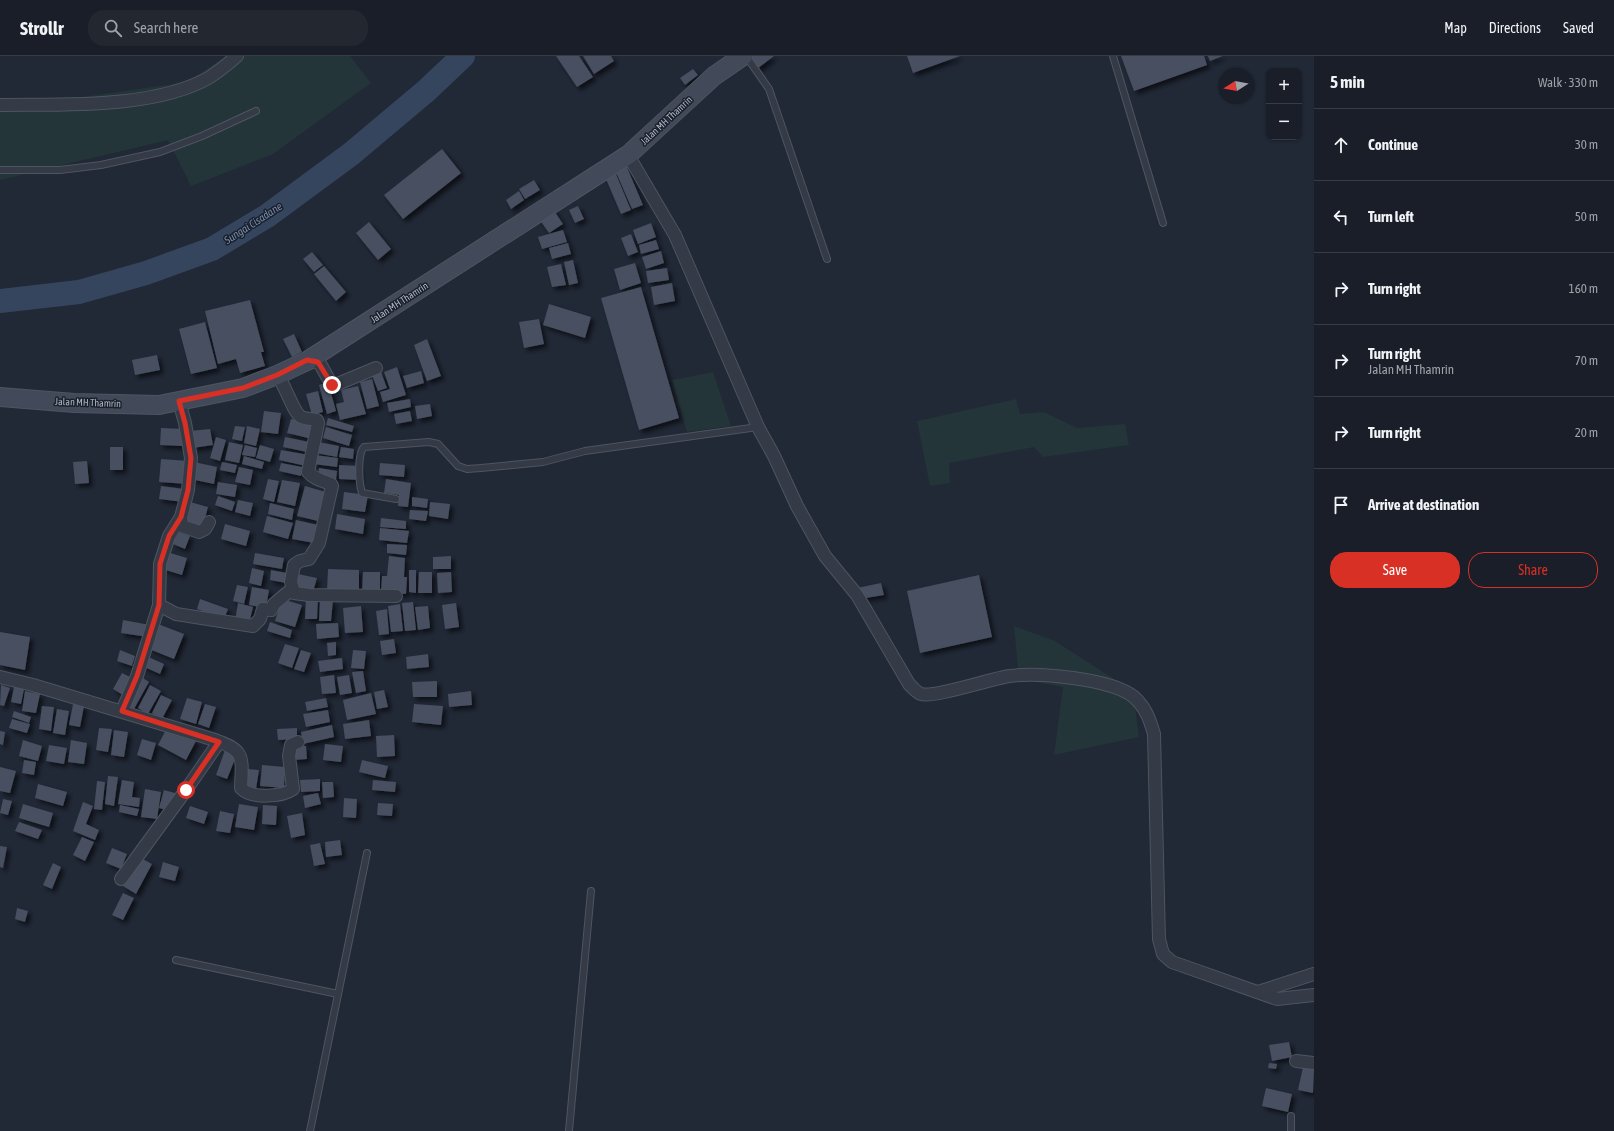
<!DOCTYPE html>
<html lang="en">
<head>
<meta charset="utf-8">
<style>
	body { margin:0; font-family:"Asap Condensed",sans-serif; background:#222730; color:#f1f3f6 }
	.controls { position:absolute; right:12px; top:12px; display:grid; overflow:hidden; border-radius:8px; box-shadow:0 1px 3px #0004 }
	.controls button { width:36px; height:36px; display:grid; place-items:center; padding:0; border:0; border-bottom:1px solid #373c45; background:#191e28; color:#f1f3f6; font:20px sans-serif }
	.compass { position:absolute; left:1218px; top:12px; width:36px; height:36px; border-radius:50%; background:#191e28; box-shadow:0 1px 3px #0004; rotate:259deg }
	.stop { position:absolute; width:12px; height:12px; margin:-9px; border:3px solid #d93025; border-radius:50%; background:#fff }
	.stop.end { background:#d93025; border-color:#fff; box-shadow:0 1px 4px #0008 }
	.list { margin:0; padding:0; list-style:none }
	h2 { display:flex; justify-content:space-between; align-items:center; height:52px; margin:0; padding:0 16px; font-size:17px }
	h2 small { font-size:13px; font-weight:400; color:#9fa2a8 }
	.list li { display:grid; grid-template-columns:26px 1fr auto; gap:12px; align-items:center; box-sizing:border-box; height:72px; padding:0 16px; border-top:1px solid #373c45 }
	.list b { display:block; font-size:15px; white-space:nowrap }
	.list p { margin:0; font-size:13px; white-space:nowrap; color:#9fa2a8 }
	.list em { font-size:13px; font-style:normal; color:#9fa2a8 }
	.actions { display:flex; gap:8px; padding:12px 16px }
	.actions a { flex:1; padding:9px 0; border:1px solid #d93025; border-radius:16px; text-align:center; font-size:14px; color:#d93025 }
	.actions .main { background:#d93025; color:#fff }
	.icon { flex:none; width:22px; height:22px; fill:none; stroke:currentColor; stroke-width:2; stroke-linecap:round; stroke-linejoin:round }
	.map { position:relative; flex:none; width:1314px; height:1075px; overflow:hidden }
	header { display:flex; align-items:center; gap:24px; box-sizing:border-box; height:56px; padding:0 20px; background:#191e28; border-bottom:1px solid #373c45 }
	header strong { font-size:19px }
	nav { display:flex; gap:22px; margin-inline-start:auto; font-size:14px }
	.search { width:280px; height:36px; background:#222730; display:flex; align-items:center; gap:10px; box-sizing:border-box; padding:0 14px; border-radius:16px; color:#9fa2a8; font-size:15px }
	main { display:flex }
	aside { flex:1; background:#191e28 }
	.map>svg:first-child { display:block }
	.green { fill:#233538 }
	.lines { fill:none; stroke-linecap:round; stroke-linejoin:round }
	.river { stroke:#36455e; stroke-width:24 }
	.building { fill:#474f60; filter:url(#shadow) }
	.lane-casing { stroke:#4e5561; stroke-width:8 }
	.street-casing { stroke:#4e5561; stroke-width:14 }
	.secondary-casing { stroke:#4e5561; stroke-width:20 }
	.lane { stroke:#343a46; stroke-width:6 }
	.street { stroke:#343a46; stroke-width:12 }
	.secondary { stroke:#424959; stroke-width:18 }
	.route { stroke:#d93025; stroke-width:5 }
	.labels { text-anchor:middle; stroke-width:3; stroke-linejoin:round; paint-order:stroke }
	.street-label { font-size:10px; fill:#aeb5c3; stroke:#19202b }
	.water-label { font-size:11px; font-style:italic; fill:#778aaa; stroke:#19202b }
</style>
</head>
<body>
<header>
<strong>Strollr</strong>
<div class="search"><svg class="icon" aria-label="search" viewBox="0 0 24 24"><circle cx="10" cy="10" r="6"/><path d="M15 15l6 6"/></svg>Search here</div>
<nav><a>Map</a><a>Directions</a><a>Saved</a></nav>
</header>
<main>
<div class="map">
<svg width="1314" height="1075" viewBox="0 0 1314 1075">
	<defs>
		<filter id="shadow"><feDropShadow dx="3.5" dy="3.5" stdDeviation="2" flood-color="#0009"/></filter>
	</defs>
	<rect width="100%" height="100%" fill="#212836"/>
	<g class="green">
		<path d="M226 0H350L371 27 273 98 191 130 168 84 0 124V45L62 44 187 26Z"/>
		<path d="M713 316 731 370 687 376 672 324Z"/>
		<path d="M1016 343 1020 358 1044 356 1077 372 1125 368 1129 389 1043 401 1034 391 949 407 950 427 930 430 917 365Z"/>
		<path d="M1014 570 1055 585 1133 635 1139 681 1054 699 1063 631 1019 623Z"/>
	</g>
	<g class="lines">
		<path class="river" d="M0 245 79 236 146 217 212 193 267 160 351 98 426 35 463 0"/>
	</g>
	<g class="building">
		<path d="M556 0H579L593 21 577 31Z"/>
		<path d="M583 0H611L614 5 594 18Z"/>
		<path d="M748 0H774L757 13Z"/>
		<path d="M907 0H960L913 17Z"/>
		<path d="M1121 0H1204L1207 9 1134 35Z"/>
		<path d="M1208 0H1223L1210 5Z"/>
		<path d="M693 13 698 19 685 29 680 22Z"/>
		<path d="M442 93 461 117 403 163 384 139Z"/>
		<path d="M626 109 643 149 632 153 615 114Z"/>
		<path d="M613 111 631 154 621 158 603 116Z"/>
		<path d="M534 124 540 134 525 143 519 133Z"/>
		<path d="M519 135 524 144 511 153 506 144Z"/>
		<path d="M551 150 563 168 549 177 537 160Z"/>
		<path d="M578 150 584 163 575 167 569 154Z"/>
		<path d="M369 166 391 193 378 204 356 177Z"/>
		<path d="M651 167 656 181 638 188 633 174Z"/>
		<path d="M563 174 567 186 542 193 538 181Z"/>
		<path d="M631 178 638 196 628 200 621 182Z"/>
		<path d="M656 184 659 193 641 198 639 189Z"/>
		<path d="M568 187 571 198 552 203 549 192Z"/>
		<path d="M661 195 664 207 646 213 642 201Z"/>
		<path d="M312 196 323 209 314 216 303 203Z"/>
		<path d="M573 204 578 227 569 229 564 206Z"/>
		<path d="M635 207 641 227 620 234 614 213Z"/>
		<path d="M561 208 566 229 552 231 547 211Z"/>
		<path d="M324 210 346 236 336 245 314 218Z"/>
		<path d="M667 212 669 224 648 227 646 215Z"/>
		<path d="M672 227 675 245 654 249 651 231Z"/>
		<path d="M641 231 679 362 639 374 601 242Z"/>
		<path d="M250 244 264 296H261L265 310 240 317 236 303 218 308 205 255Z"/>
		<path d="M549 248 591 261 585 282 543 269Z"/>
		<path d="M539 263 544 288 524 292 519 266Z"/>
		<path d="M205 266 217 312 191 318 179 273Z"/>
		<path d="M294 278 302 296 292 301 283 283Z"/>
		<path d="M427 283 441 320 427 325 414 289Z"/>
		<path d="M157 299 160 314 135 319 132 304Z"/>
		<path d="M397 311 406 339 383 346 380 336 390 333 384 316Z"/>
		<path d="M421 315 424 327 407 332 403 320Z"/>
		<path d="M381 316 387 332 378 335 372 319Z"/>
		<path d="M372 323 379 350 367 353 360 326Z"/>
		<path d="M328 326 336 355 327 358 319 329Z"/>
		<path d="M358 330 366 358 340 364 336 348 344 346 341 334Z"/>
		<path d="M318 335 323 356 312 359 306 338Z"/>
		<path d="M410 343 411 351 389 356 387 347Z"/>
		<path d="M430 348 432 360 417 363 415 350Z"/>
		<path d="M264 355 281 357 278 378 261 376Z"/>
		<path d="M410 355 412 365 396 368 394 358Z"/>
		<path d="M328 362 354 370 352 376 326 369Z"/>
		<path d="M291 363 315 369 312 383 287 377Z"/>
		<path d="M235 370 245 371 242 385 232 383Z"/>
		<path d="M247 370 260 373 256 390 244 387Z"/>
		<path d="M326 371 352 379 349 390 323 382Z"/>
		<path d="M161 372 184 373 183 390 160 389Z"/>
		<path d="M210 373 213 389 193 392 190 375Z"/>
		<path d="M216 381 226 384 220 405 210 402Z"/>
		<path d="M285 381 309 386 307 396 283 391Z"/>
		<path d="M229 386 243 389 239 407 225 404Z"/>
		<path d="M318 386 339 390 337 401 316 397Z"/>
		<path d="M245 389 257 392 255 401 242 399Z"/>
		<path d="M260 389 274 393 270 406 256 402Z"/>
		<rect x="110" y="391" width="13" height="23"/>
		<path d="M341 391 354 393 353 403 339 401Z"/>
		<path d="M281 394 309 399 306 410 279 404Z"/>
		<path d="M314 399 338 402 337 411 313 408Z"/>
		<path d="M244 400 264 406 262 413 242 408Z"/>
		<path d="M161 403 189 405 187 428 159 426Z"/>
		<path d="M87 405 89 427 75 428 73 406Z"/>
		<path d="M194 406 217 411 214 428 190 423Z"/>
		<path d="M222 406 237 409 235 417 220 414Z"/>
		<path d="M281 407 302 411 301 420 279 415Z"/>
		<path d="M380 407 405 409 404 421 379 419Z"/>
		<path d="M339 409 359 410V424L339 423Z"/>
		<path d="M239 411 253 414 250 429 235 426Z"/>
		<path d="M319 412 337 415 336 424 318 421Z"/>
		<path d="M268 423 279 425 274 446 263 443Z"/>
		<path d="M386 423 411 427 408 451 398 450 399 439 384 437Z"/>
		<path d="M282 424 300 427 295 450 277 446Z"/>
		<path d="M218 426 237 429 235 441 216 438Z"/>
		<path d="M161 430 184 433 183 446 159 443Z"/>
		<path d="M305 430 329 437 322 466 297 460Z"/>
		<path d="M344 436 368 439 365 456 342 453Z"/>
		<path d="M218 440 235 446 232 455 215 449Z"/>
		<path d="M412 441 428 443 427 452 412 450Z"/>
		<path d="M238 444 253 447 250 460 235 456Z"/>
		<path d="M190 446 208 451 203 470 185 465Z"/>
		<path d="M430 446 450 448 448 463 429 460Z"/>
		<path d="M270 447 294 453 292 464 268 458Z"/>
		<path d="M410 454 428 455 426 465 409 463Z"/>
		<path d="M337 458 365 463 363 478 335 473Z"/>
		<path d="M267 460 293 467 288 483 263 476Z"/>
		<path d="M381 462 406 465V473L380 471Z"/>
		<path d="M296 464 318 469 314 487 292 483Z"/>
		<path d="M225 468 250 475 246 490 221 483Z"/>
		<path d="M380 472 409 475 407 487 379 484Z"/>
		<path d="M178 476 190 480 185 493 173 488Z"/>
		<path d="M387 488 407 489 406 499 387 497Z"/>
		<path d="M167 496 187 502 182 519 162 513Z"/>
		<path d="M255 497 284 502 282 513 253 508Z"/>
		<path d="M389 500 405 502 404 521H407L406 538 381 536 382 520H387Z"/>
		<path d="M451 500V513H433V501Z"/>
		<path d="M252 512 264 515 261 530 249 527Z"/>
		<path d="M328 513 359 514V536L327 535Z"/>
		<path d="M271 514 287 517 286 527 270 524Z"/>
		<path d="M409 514H416V537L409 536Z"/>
		<path d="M363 516H380V537H362Z"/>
		<path d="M419 516H432V537H418Z"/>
		<path d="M451 516 452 536 438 537 437 517Z"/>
		<path d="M298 518 317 522 313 536 295 531Z"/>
		<path d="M979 519 992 581 920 597 907 535Z"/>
		<path d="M881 527 884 539 860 543 857 532Z"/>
		<path d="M237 529 248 531 244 548 233 545Z"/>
		<path d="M252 531 269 534 266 552 249 549Z"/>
		<path d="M306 541 318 542 317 563H305Z"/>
		<path d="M200 543 228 553 224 563 197 553Z"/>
		<path d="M282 543 302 549 295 571 275 565Z"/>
		<path d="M320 543 333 544 331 565H319Z"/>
		<path d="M413 546 416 574 405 575 402 547Z"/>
		<path d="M238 547 253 551 249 568 235 565Z"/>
		<path d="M456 547 459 571 445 573 442 549Z"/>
		<path d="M400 548 403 575 391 576 388 550Z"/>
		<path d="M361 550 363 576 345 577 343 552Z"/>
		<path d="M428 550 430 572 418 574 415 551Z"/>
		<path d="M387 553 389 578 379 579 376 555Z"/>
		<path d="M123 564 150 569 148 581 121 577Z"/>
		<path d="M270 566 292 574 290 582 267 575Z"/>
		<path d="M338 567 339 581 317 583 316 568Z"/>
		<path d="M158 568 184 578 174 603 149 593Z"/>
		<path d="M0 576 30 581 25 614 0 609Z"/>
		<path d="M394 583 396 597 382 599 380 585Z"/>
		<path d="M336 586V599L328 600 327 587Z"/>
		<path d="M285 588 299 592 292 612 278 607Z"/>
		<path d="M120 594 135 600 132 610 117 605Z"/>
		<path d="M301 594 311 597 304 616 294 613Z"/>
		<path d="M353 594 366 595 364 613 351 612Z"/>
		<path d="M428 598 429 611 407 613 406 601Z"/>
		<path d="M146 600 164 608 160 618 142 610Z"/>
		<path d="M342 602 343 613 320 616 318 605Z"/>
		<path d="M363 615 366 635 356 637 352 616Z"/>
		<path d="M122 617 132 622 123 639 113 633Z"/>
		<path d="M334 619 336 637 322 638 320 621Z"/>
		<path d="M349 619 352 637 340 639 337 621Z"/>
		<path d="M143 622 149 626 134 653 127 649Z"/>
		<path d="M437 625V641H413L412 626Z"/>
		<path d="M1 629 10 632 4 650 0 649Z"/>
		<path d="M150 629 161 635 148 658 138 652Z"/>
		<path d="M14 631 24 633 21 648 11 646Z"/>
		<path d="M384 634 388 651 377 653 374 636Z"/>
		<path d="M25 635 40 638 36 657 22 655Z"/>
		<path d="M471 635 472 649 449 651 448 638Z"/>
		<path d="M371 637 376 658 347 664 343 644Z"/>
		<path d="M161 639 172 644 162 663 152 657Z"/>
		<path d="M187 642 202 646 196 668 180 663Z"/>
		<path d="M326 642 328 651 307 655 305 646Z"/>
		<path d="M73 648 84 650 80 671 69 669Z"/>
		<path d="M205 648 216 651 209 672 198 668Z"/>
		<path d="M414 648 443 650 441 669 412 666Z"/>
		<path d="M42 650 54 651 51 675 39 673Z"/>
		<path d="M57 653 69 655 65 679 53 677Z"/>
		<path d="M328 654 330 666 306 671 303 658Z"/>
		<path d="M14 655 31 661 29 667 12 661Z"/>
		<path d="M12 663 30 668 27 677 9 672Z"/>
		<path d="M369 664 371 680 345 683 343 668Z"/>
		<path d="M332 669 334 681 303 688 301 676Z"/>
		<path d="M168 670 196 685 186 704 158 689Z"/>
		<path d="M99 672 112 673 108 696 96 694Z"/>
		<path d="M297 672V683L278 684 277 673Z"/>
		<path d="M114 674 128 676 124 701 111 699Z"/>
		<path d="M0 675 5 676 3 689 0 688Z"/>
		<path d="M394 679 395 700 377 701 376 680Z"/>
		<path d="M142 683 156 687 151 704 137 699Z"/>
		<path d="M23 684 42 690 38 705 19 700Z"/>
		<path d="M71 684 87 687 84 708 68 706Z"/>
		<path d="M325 688 343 690 341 706 323 704Z"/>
		<path d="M49 689 67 692 64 708 46 705Z"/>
		<path d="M293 690H306L307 703 293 704Z"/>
		<path d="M225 694 237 698 227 723 216 719Z"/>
		<path d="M24 704 36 706 34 719 22 717Z"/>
		<path d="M362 704 388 710 385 722 359 716Z"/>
		<path d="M262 709 285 711 284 732 260 730Z"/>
		<path d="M0 711 16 715 10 737 0 735Z"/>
		<path d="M248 713 259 714 256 733 245 732Z"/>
		<path d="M108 720 118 721 114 750 105 748Z"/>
		<path d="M320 723V735L301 736 300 724Z"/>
		<path d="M122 724 134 726 132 741 140 742 139 751 118 748Z"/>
		<path d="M373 724 396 726 395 736 372 734Z"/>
		<path d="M97 725 105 726 102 754 94 753Z"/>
		<path d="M322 726H333L334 741 323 742Z"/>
		<path d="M38 728 67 736 63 750 35 742Z"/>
		<path d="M145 733 161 736 157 763 141 761Z"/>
		<path d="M164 734 175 737 170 755 159 752Z"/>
		<path d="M318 737 321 748 305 752 303 740Z"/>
		<path d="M344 742 357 743 356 762 343 761Z"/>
		<path d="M3 743 12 745 8 759 0 757Z"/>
		<path d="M83 746 93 750 86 768 99 774 95 784 73 775Z"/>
		<path d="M378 747 393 748 392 760 377 759Z"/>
		<path d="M23 748 53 757 49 771 19 762Z"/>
		<path d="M239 748 258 751 254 774 235 771Z"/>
		<path d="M120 749 139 753 137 760 119 756Z"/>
		<path d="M263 749 277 750 276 769 262 768Z"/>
		<path d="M190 750 208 756 204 768 186 762Z"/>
		<path d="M220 755 234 758 230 777 216 775Z"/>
		<path d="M302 757 305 779 291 782 287 760Z"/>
		<path d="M19 766 42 774 38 783 15 775Z"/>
		<path d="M82 781 94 786 85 805 73 799Z"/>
		<path d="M340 784 342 799 326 801 325 786Z"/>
		<path d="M320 787 325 808 314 810 310 789Z"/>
		<path d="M0 790 7 791 3 812 0 811Z"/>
		<path d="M112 792 127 798 121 813 106 807Z"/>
		<path d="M139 801 152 808 136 838 123 830Z"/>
		<path d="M163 806 179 811 175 825 159 821Z"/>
		<path d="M53 807 61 811 52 833 43 829Z"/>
		<path d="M123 837 134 842 123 864 112 859Z"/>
		<path d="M17 852 28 855 25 866 15 863Z"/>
		<path d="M1289 986 1292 1001 1272 1005 1269 989Z"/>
		<path d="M1269 1007 1277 1008 1276 1013 1268 1012Z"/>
		<path d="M1303 1011 1314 1014 1313 1037 1298 1034Z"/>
		<path d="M1266 1032 1292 1038 1288 1056 1262 1050Z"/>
	</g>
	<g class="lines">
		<g class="lane-casing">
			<g id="lane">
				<path d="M746 0 769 33 827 203"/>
				<path d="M1113 0 1163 167"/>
				<path d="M0 114H60L101 109 160 96 202 80 256 55"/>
				<path d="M396 443 362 437C359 428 357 398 364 391L429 386 438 388 458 410 467 413 481 412 543 406 585 395 758 371"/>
				<path d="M176 904 338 938"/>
				<path d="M1291 1060V1075"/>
				<path d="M310 1075 367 797"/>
				<path d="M569 1075 591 835"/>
			</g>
		</g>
		<g class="street-casing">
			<g id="street">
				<path d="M0 49C63 48 155 53 210 21 219 15 229 7 237 0"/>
				<path d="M628 99 675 179 758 371 774 400 797 450 825 500 857 539 909 628C912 631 917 637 921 638 935 642 992 622 1010 620 1039 616 1112 623 1134 641 1146 652 1150 664 1154 678L1159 883 1163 898 1172 906 1277 943 1314 939"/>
				<path d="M307 305 319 306 332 329H335L376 312"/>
				<path d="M277 319C285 328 293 356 301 361 305 363 313 363 317 364L318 367 308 416C314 423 323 425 331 428L332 430 319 487 309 503 300 505 294 509 291 526 294 537 309 539 396 540"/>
				<path d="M179 345 185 367 191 402 188 434 181 461 182 470 199 476 205 473 209 466"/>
				<path d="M159 549 176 558 253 570 260 563 263 553 271 554 274 548 292 533"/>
				<path d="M0 621 33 629 215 684C222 687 233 690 238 697 244 704 241 723 241 732 251 743 282 741 293 733L289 700 291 689 298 686"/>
				<path d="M122 655 137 620 159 549 160 508 169 480 181 461"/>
				<path d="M121 823 186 734 219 686"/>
				<path d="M1258 936 1314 918"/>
				<path d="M1296 1005 1314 1007"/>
			</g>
		</g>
		<g class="secondary-casing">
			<path id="secondary" d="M0 341 74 347 159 349 243 332 277 319 307 305 628 99 714 20 743 0"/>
		</g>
		<use href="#lane" class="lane"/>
		<use href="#street" class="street"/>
		<use href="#secondary" class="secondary"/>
	</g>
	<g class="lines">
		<path class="route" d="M186 734 219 686 122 655 137 620 159 549 160 508 169 480 181 461 188 434 191 402 185 367 179 345 243 332 277 319 307 304 318 306 332 329"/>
	</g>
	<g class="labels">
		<g class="street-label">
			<text transform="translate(666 64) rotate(-43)" y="4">Jalan MH Thamrin</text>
			<text transform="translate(399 246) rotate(-33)" y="4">Jalan MH Thamrin</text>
			<text transform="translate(88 346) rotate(2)" y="4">Jalan MH Thamrin</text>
		</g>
		<g class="water-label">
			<text transform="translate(253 167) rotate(-33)" y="4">Sungai Cisadane</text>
		</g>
	</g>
</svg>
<div class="controls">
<button>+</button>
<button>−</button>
</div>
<svg class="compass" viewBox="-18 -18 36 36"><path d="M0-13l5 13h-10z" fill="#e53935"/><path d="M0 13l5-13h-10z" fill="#9fa2a8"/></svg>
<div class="stop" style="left:186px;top:734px"></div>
<div class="stop end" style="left:332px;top:329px"></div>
</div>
<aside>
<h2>5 min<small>Walk · 330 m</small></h2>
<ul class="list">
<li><svg class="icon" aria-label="ahead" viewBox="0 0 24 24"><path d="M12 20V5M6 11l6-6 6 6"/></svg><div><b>Continue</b></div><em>30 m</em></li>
<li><svg class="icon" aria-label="left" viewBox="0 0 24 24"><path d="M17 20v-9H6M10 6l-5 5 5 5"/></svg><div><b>Turn left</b></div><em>50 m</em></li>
<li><svg class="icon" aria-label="right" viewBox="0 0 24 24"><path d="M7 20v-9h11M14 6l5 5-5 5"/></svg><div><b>Turn right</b></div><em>160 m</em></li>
<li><svg class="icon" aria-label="right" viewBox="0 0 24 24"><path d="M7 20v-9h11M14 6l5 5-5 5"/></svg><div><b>Turn right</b><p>Jalan MH Thamrin</p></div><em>70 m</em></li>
<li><svg class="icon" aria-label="right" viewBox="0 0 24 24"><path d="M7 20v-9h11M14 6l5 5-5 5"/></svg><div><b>Turn right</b></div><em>20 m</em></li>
<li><svg class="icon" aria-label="arrive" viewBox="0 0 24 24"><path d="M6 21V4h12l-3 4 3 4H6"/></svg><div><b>Arrive at destination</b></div></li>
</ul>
<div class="actions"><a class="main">Save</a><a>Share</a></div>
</aside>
</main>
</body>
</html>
